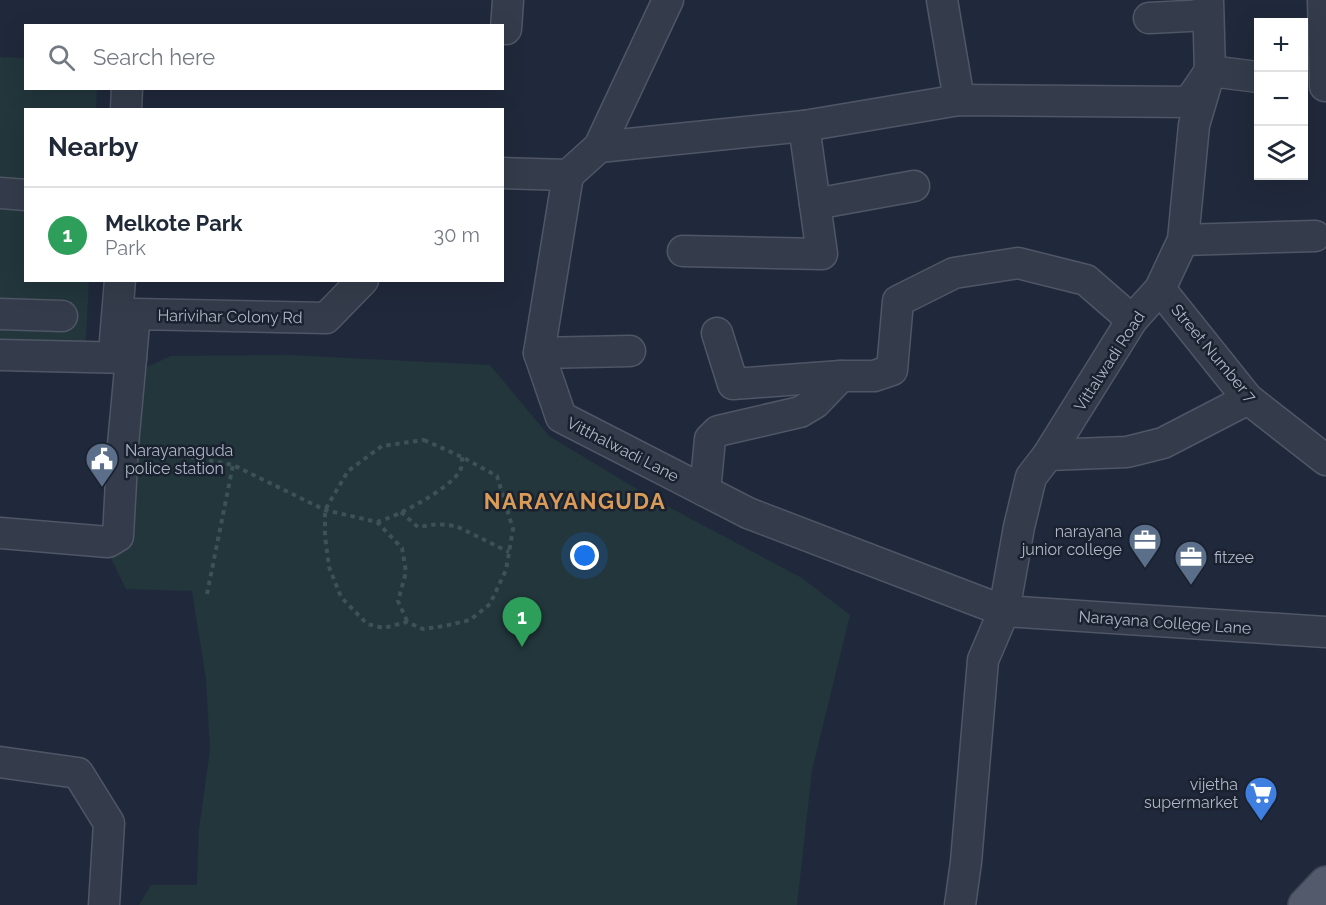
<!DOCTYPE html>
<html lang="en">
<head>
<meta charset="utf-8">
<style>
	body { margin:0; font-family:Raleway,sans-serif; background:#f2f2f3; color:#1f2937 }
	.controls { position:absolute; right:18px; top:18px; display:grid; overflow:hidden; border-radius:0px; box-shadow:0 6px 24px #0002 }
	.controls button { width:54px; height:54px; display:grid; place-items:center; padding:0; border:0; border-bottom:2px solid #e0e1e3; background:#fff; color:#1f2937; font:30px sans-serif }
	.you { position:absolute; left:585px; top:556px; width:21px; height:21px; margin:-15px; border:4px solid #fff; border-radius:50%; background:#1a73e8; box-shadow:0 0 0 9px #1a73e833 }
	.badge { display:grid; place-items:center; width:39px; height:39px; border-radius:50%; background:#4a6090; color:#fff; font-size:20px; font-weight:700 }
	.pin { position:absolute; translate:-50% -50px; filter:drop-shadow(0 2px 3px #0008) }
	.pin::after { content:''; position:absolute; top:32px; width:21px; height:18px; background:inherit; clip-path:polygon(0 0,100% 0,50% 100%) }
	.list { margin:0; padding:0; list-style:none }
	h2 { display:flex; justify-content:space-between; align-items:center; height:78px; margin:0; padding:0 24px; font-size:26px }
	h2 small { font-size:20px; font-weight:400; color:#747a83 }
	.list li { display:grid; grid-template-columns:39px 1fr auto; gap:18px; align-items:center; box-sizing:border-box; height:96px; padding:0 24px; border-top:2px solid #e0e1e3 }
	.list b { display:block; font-size:22px; white-space:nowrap }
	.list p { margin:0; font-size:20px; white-space:nowrap; color:#747a83 }
	.list em { font-size:20px; font-style:normal; color:#747a83 }
	.icon { flex:none; width:33px; height:33px; fill:none; stroke:currentColor; stroke-width:2; stroke-linecap:round; stroke-linejoin:round }
	.map { position:relative; flex:none; width:1326px; height:905px; overflow:hidden }
	.search { position:absolute; background:#fff; box-shadow:0 6px 24px #0002; left:24px; top:24px; width:480px; height:66px; display:flex; align-items:center; gap:15px; box-sizing:border-box; padding:0 21px; border-radius:0px; color:#747a83; font-size:22px }
	.panel { position:absolute; background:#fff; box-shadow:0 6px 24px #0002; left:24px; top:108px; width:480px; height:174px; border-radius:0px }
	.map>svg:first-child { display:block }
	.green { fill:#22363c }
	.lines { fill:none; stroke-linecap:round; stroke-linejoin:round }
	.minor-casing { stroke:#4f5665; stroke-width:33 }
	.major-casing { stroke:#3d4554; stroke-width:36 }
	.path { stroke:#3d5256; stroke-width:4; stroke-dasharray:4.5 4.5; stroke-linecap:butt }
	.minor { stroke:#343c4b; stroke-width:30 }
	.major { stroke:#525a6b; stroke-width:33 }
	.labels { text-anchor:middle; stroke-width:5; stroke-linejoin:round; paint-order:stroke }
	.street-label { font-size:16px; fill:#afb6c7; stroke:#1a212f }
	.poi-label { font-size:16px; fill:#afb6c7; stroke:#1a212f; text-anchor:start }
	.district-label { font-size:22px; font-weight:bold; letter-spacing:1.5px; fill:#d99b58; stroke:#1a212f }
</style>
</head>
<body>
<div class="map">
<svg width="1326" height="905" viewBox="0 0 1326 905">
	<rect width="100%" height="100%" fill="#20293b"/>
	<g class="green">
		<path d="M0 57 25 58 26 88 97 89 96 109 26 110V280L89 281 85 355 0 351Z"/>
		<path d="M287 355 490 365 549 436 650 497 802 578 850 615 812 770 797 905H139L151 885H197L199 830 210 750 206 679 192 591 126 589 108 552 136 372 171 356Z"/>
	</g>
	<g class="lines">
		<g class="minor-casing">
			<g id="minor">
				<path d="M668 0 599 147 568 175 539 353 561 417 748 513 1004 611 1326 632"/>
				<path d="M942 0 959 100"/>
				<path d="M1323 0 1325 86"/>
				<path d="M1149 18 1208 15"/>
				<path d="M506 29 508 0"/>
				<path d="M126 110 127 88"/>
				<path d="M599 147 804 126 959 100 1189 102 1210 71 1258 77"/>
				<path d="M502 173 568 175"/>
				<path d="M0 193 26 195"/>
				<path d="M815 204 914 186"/>
				<path d="M1183 240 1315 236"/>
				<path d="M683 251 822 254 804 126"/>
				<path d="M1160 289 1248 399 1326 460"/>
				<path d="M0 314 62 316"/>
				<path d="M717 333 733 384 841 376"/>
				<path d="M115 340 120 280"/>
				<path d="M539 353 630 351"/>
				<path d="M0 355 131 358"/>
				<path d="M1048 455 1127 452 1163 443 1248 399"/>
				<path d="M705 491 710 439 718 431 800 412 815 403 841 376H874L892 370 898 301 954 273 1018 263 1086 280 1132 320"/>
				<path d="M0 533 108 542 118 536 123 445 135 314 326 318 363 280"/>
				<path d="M0 762 78 773 109 823 104 905"/>
				<path d="M960 905 966 862 983 660 1004 611 1019 527 1031 477 1048 455 1132 320 1160 289 1183 240 1194 125 1210 71 1208 0"/>
			</g>
		</g>
		<g class="major-casing">
			<path id="major" d="M1305 905 1326 883"/>
		</g>
		<g class="path">
			<path d="M424 440 462 457 497 476 513 529 506 570 490 604 470 620 444 626 423 629 407 622 384 628 367 624 341 597 329 567 325 536V510L348 471 382 446Z"/>
			<path d="M147 449 233 465 325 510 377 522 402 548 406 572 398 601 407 621"/>
			<path d="M401 512 418 527 438 524 456 526 509 552"/>
			<path d="M377 522C398 516 448 490 460 471 462 467 462 461 462 457"/>
			<path d="M207 594 233 465"/>
		</g>
		<use href="#minor" class="minor"/>
		<use href="#major" class="major"/>
	</g>
	<defs>
		<g id="civic-pin" transform="scale(1.725)"><path d="M0 17L-7.5 6A9.5 9.5 0 1 1 7.5 6Z" fill="#5c6f8a" stroke="#1a212f"/><path d="M-.6-6.5H3V-4.5H.6V-3L4-1V1h2V6H-6V1h2V-1L-.6-3ZM-1.2 2.5V6h2.4V2.5Z" fill="#fff"/></g>
		<g id="office-pin" transform="scale(1.725)"><path d="M0 17L-7.5 6A9.5 9.5 0 1 1 7.5 6Z" fill="#5c6f8a" stroke="#1a212f"/><path d="M-6-3h4V-5.5h4V-3h4V5H-6ZM-1-4.5V-3h2v-1.5ZM-6 0V1H6V0Z" fill="#fff"/></g>
		<g id="supermarket-pin" transform="scale(1.725)"><path d="M0 17L-7.5 6A9.5 9.5 0 1 1 7.5 6Z" fill="#3f7fe0" stroke="#1a212f"/><path d="M-6-5.5h2.5l.6 2H6L4.5 2H-2.5L-4.4-4H-6ZM-1.5 3.2a1.3 1.3 0 1 0 .1 0ZM3 3.2a1.3 1.3 0 1 0 .1 0Z" fill="#fff"/></g>
	</defs>
	<g fill-rule="evenodd">
		<use href="#civic-pin" x="102" y="459"/>
		<use href="#office-pin" x="1145" y="540"/>
		<use href="#office-pin" x="1191" y="557"/>
		<use href="#supermarket-pin" x="1261" y="793"/>
	</g>
	<g class="labels">
		<g class="street-label">
			<text transform="translate(230 316) rotate(1)" y="6">Harivihar Colony Rd</text>
			<text transform="translate(1214 353) rotate(50)" y="6">Street Number 7</text>
			<text transform="translate(1109 361) rotate(-57)" y="6">Vittalwadi Road</text>
			<text transform="translate(623 449) rotate(27)" y="6">Vitthalwadi Lane</text>
			<text transform="translate(1165 622) rotate(4)" y="6">Narayana College Lane</text>
		</g>
		<g class="poi-label">
			<text x="125" y="456">Narayanaguda<tspan x="125" dy="18">police station</tspan></text>
			<text x="1122" y="537" text-anchor="end">narayana<tspan x="1122" dy="18">junior college</tspan></text>
			<text x="1214" y="563">fitzee</text>
			<text x="1238" y="790" text-anchor="end">vijetha<tspan x="1238" dy="18">supermarket</tspan></text>
		</g>
		<g class="district-label">
			<text x="575" y="509">NARAYANGUDA</text>
		</g>
	</g>
</svg>
<div class="controls">
<button>+</button>
<button>−</button>
<button><svg class="icon" aria-label="layers" viewBox="0 0 24 24"><path d="M12 4l9 5-9 5-9-5zM3 14l9 5 9-5"/></svg></button>
</div>
<div class="you"></div>
<div class="pin badge" style="left:522px;top:647px;background:#2e9e5b">1</div>
<div class="search"><svg class="icon" aria-label="search" viewBox="0 0 24 24"><circle cx="10" cy="10" r="6"/><path d="M15 15l6 6"/></svg>Search here</div>
<section class="panel">
<h2>Nearby<small></small></h2>
<ul class="list">
<li><span class="badge" style="background:#2e9e5b">1</span><div><b>Melkote Park</b><p>Park</p></div><em>30 m</em></li>
</ul>
</section>
</div>
</body>
</html>
